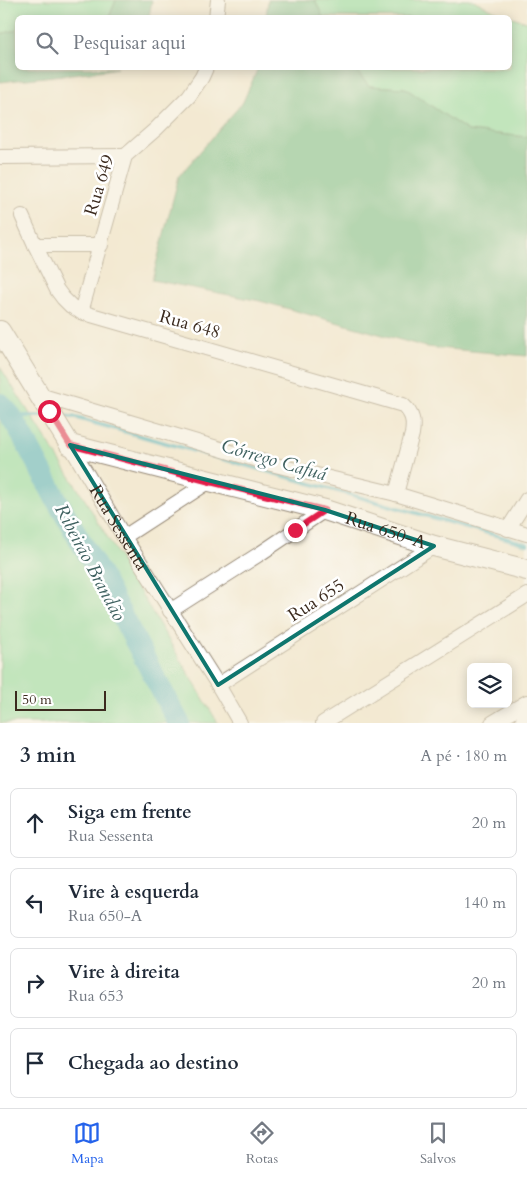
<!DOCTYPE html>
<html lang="pt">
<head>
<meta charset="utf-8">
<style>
	body { margin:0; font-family:Cardo,serif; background:#f6f6f7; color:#1f2937 }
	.controls { position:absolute; right:15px; bottom:15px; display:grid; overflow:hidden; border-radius:8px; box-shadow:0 2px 12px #0003 }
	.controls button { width:45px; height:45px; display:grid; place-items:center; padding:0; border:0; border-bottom:1px solid #e0e1e3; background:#fff; color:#1f2937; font:25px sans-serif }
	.scale { position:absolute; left:15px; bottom:12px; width:91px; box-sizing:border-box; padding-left:5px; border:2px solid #3b2a1e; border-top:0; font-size:14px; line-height:18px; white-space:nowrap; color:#3b2a1e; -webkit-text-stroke:4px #fff; paint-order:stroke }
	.stop { position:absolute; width:15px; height:15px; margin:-11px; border:4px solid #e11d48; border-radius:50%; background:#fff }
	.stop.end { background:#e11d48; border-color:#fff; box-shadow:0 1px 5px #0008 }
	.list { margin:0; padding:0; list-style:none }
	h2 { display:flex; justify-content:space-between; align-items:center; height:65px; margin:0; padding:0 20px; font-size:21px }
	h2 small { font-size:16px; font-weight:400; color:#747a83 }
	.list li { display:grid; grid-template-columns:32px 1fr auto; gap:15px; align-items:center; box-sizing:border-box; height:70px; margin:0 10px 10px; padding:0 10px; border:1px solid #e0e1e3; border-radius:8px }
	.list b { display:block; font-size:19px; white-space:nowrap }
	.list p { margin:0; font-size:16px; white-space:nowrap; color:#747a83 }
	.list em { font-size:16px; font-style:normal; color:#747a83 }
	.icon { flex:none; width:28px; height:28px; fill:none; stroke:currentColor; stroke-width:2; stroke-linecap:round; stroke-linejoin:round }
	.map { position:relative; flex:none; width:527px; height:723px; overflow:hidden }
	.search { position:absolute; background:#fff; box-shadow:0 2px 12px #0003; left:15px; right:15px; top:15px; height:55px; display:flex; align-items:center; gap:12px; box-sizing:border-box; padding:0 18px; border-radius:8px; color:#747a83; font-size:19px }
	.sheet { height:385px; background:#fff }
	nav { display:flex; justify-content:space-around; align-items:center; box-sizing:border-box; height:70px; border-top:1px solid #e0e1e3; background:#fff; font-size:14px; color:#747a83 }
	nav a { display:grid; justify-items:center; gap:2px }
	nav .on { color:#2563eb }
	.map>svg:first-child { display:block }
	.green { fill:#88dfa3; stroke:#628460 }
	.forest { fill:#6ebe89; stroke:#547454 }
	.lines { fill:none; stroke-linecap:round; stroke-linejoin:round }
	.stream { stroke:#43b0c1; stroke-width:4 }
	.river { stroke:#43b0c1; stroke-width:22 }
	.street-casing { stroke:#978a78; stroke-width:16 }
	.secondary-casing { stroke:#978a78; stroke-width:22 }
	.street { stroke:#fff; stroke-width:14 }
	.secondary { stroke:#fff; stroke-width:20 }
	.route { stroke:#e11d48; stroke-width:6 }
	.marked { fill:none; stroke:#0f766e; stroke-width:4; stroke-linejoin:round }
	.labels { text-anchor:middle; stroke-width:5; stroke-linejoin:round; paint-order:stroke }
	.street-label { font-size:18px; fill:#3b2a1e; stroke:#fff }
	.water-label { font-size:19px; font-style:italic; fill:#3e605f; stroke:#fff }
</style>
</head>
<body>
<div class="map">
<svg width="527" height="723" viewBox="0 0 527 723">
	<rect width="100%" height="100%" fill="#fff"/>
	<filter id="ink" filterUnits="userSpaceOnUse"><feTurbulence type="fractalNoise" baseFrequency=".02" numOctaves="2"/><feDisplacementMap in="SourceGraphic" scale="10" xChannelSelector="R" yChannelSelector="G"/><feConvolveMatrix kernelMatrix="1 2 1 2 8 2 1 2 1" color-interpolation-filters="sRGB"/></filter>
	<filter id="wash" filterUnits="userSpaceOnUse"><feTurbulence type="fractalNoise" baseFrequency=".0096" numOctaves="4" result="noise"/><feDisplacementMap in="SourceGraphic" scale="20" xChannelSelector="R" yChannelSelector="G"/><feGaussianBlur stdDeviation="1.12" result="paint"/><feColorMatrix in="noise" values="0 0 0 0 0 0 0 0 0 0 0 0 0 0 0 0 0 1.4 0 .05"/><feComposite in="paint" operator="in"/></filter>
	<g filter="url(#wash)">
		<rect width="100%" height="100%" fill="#f3e9d2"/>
		<g class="green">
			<path d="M0 0H116L110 15 107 17 18 18 17 30 0 34Z"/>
			<path d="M315 0H473L495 11 527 22V137L468 131 405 88 369 86 354 68H510V18L323 17Z"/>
			<path d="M0 367 87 503 218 723H0Z"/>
		</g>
		<g class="forest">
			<path d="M116 0H152L149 17H107L110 15Z"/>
			<path d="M268 0H315L323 17H266Z"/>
			<path d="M17 30 18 68H117L106 70 0 82V34Z"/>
			<path d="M258 68H354L369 86 405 88 468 131 527 137V356L426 347 260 301 152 280 179 176 243 102Z"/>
		</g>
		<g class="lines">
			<g class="stream">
				<path d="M11 416H45"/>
				<path d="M59 416 73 417 527 544"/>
			</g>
			<path class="river" d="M0 404 11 416 19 429 56 499 98 571 179 723"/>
		</g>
	</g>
	<g filter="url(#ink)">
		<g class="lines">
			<g class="street-casing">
				<g id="street">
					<path d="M216 18 218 0"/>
					<path d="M0 157 125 156"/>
					<path d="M22 216 35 245 57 290 63 298 71 306 81 312 403 405C413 414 414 422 412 434L396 494"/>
					<path d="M35 245H101"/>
					<path d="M81 312 125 156 156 129 189 96 202 77 206 68"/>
					<path d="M39 395 271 464 396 494 527 534"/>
					<path id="s1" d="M70 445 124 537 218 685 240 723"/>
					<path d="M508 529 527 499"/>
					<path d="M124 537 210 481"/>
					<path d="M170 611 261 553 325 510"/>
					<path d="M218 685 434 546"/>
					<path d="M323 723 527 595"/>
					<path d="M492 723 527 702"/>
					<path d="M523 723 524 704"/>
				</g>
			</g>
			<g class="secondary-casing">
				<g id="secondary">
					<path id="s2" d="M0 331 70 445 210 481 325 510 434 546 527 570"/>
				</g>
			</g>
			<use href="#street" class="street"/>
			<use href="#secondary" class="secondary"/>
		</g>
	</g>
	<g class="lines" filter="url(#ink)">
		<path class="route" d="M49 411 70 445 210 482 325 510 295 530"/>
	</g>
	<path d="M0 0H527V723H0ZM70 445 325 510 434 546 218 685Z" fill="#f3e9d2" fill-opacity=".55" fill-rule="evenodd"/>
	<path class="marked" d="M70 445 325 510 434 546 218 685Z"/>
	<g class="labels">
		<g class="street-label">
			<text transform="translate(99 185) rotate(-73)" y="6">Rua 649</text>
			<text transform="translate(190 324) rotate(16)" y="6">Rua 648</text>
			<text dy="6" stroke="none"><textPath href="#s1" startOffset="96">Rua Sessenta</textPath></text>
			<text dy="6" stroke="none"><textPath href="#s2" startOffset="461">Rua 650-A</textPath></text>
			<text transform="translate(316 600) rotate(-33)" y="6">Rua 655</text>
		</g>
		<g class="water-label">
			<text transform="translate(274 459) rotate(16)" y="7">Córrego Cafuá</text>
			<text transform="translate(91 562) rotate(62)" y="7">Ribeirão Brandão</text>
		</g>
	</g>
</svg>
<div class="controls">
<button><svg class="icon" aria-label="layers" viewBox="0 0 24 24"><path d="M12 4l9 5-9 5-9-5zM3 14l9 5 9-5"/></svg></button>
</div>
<div class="scale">50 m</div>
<div class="stop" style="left:49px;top:411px"></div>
<div class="stop end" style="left:295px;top:530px"></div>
<div class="search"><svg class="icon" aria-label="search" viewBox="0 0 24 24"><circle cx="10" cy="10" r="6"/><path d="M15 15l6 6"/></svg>Pesquisar aqui</div>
</div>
<section class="sheet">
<h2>3 min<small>A pé · 180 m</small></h2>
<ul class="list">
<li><svg class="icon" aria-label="ahead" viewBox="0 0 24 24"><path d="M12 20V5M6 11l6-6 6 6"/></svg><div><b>Siga em frente</b><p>Rua Sessenta</p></div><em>20 m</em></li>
<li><svg class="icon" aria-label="left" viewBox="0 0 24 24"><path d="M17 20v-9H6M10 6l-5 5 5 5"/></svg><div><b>Vire à esquerda</b><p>Rua 650-A</p></div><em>140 m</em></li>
<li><svg class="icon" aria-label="right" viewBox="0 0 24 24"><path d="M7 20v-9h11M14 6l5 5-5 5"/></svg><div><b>Vire à direita</b><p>Rua 653</p></div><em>20 m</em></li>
<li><svg class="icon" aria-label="arrive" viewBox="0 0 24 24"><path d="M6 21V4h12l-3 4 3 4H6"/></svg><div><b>Chegada ao destino</b></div></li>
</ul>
</section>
<nav>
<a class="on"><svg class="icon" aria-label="map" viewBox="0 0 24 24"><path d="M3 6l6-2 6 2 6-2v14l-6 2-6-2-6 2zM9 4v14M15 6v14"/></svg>Mapa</a>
<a><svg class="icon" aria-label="directions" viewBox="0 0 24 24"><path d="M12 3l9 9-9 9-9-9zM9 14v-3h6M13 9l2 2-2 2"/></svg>Rotas</a>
<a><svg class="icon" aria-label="saved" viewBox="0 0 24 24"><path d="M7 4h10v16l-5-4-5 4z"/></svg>Salvos</a>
</nav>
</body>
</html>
